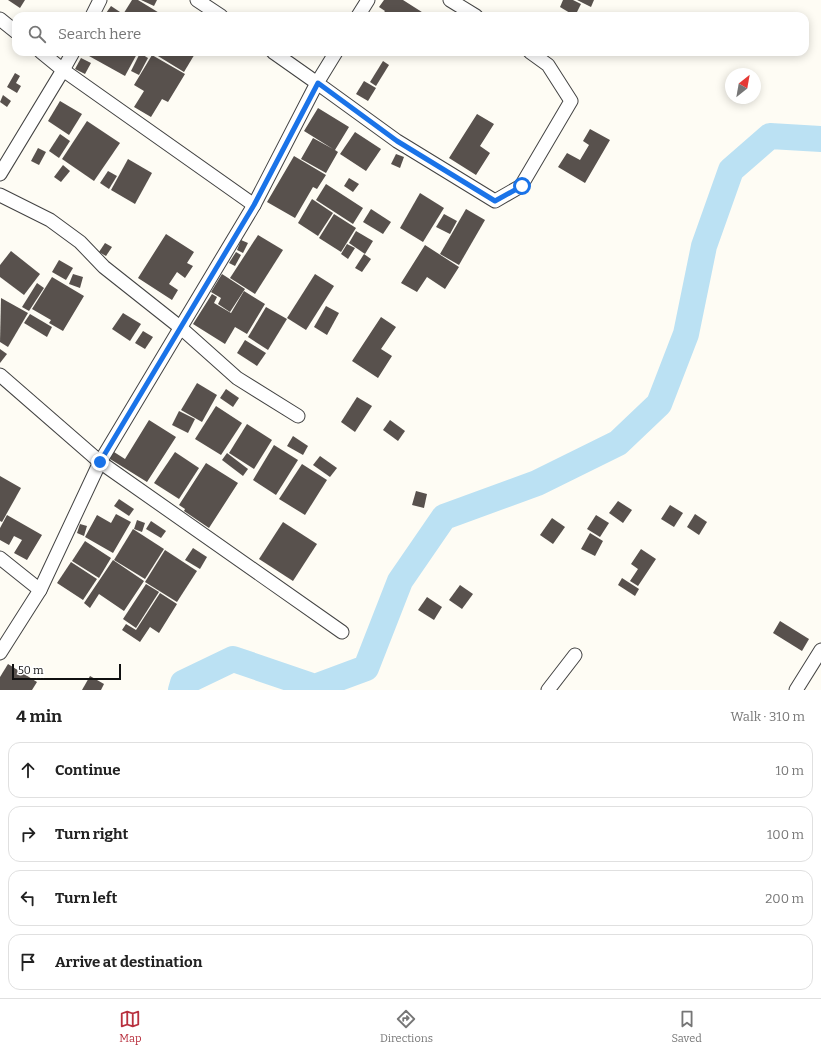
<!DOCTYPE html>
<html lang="en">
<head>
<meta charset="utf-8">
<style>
	body { margin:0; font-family:Bitter,serif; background:#f6f6f6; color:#222 }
	.compass { position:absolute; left:725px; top:68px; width:36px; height:36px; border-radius:50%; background:#fff; box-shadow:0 2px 10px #0003; rotate:31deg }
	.scale { position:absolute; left:12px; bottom:10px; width:109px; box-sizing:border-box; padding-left:4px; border:2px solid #101010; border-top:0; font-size:11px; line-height:14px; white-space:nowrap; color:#101010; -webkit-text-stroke:3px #fff; paint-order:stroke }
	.stop { position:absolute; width:12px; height:12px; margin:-9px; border:3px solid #1a73e8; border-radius:50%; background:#fff }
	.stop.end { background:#1a73e8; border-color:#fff; box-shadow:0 1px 4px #0008 }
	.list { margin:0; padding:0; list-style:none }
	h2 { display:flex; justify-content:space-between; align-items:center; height:52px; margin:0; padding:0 16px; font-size:17px }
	h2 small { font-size:13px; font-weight:400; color:#767676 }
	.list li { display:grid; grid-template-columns:26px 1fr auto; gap:12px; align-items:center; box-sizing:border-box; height:56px; margin:0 8px 8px; padding:0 8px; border:1px solid #e0e0e0; border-radius:12px }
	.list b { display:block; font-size:15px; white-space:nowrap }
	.list em { font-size:13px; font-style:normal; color:#767676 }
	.icon { flex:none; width:22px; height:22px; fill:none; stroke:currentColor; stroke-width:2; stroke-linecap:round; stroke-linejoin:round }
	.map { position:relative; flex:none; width:821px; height:690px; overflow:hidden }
	.search { position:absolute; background:#fff; box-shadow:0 2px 10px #0003; left:12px; right:12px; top:12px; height:44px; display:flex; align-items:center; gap:10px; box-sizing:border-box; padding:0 14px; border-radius:12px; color:#767676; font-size:15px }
	.sheet { height:308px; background:#fff }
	nav { display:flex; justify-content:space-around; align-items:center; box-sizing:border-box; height:56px; border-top:1px solid #e0e0e0; background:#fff; font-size:11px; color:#767676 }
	nav a { display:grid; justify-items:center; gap:2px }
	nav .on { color:#b8303e }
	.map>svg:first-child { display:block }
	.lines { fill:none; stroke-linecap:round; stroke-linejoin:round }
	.river { stroke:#bbe1f3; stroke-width:26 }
	.building { fill:#58514d }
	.minor-casing { stroke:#434343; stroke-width:15 }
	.minor { stroke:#fff; stroke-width:13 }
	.route { stroke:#1a73e8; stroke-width:5 }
</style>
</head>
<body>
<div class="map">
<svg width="821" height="690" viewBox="0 0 821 690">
	<rect width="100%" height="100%" fill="#fefcf4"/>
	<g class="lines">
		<path class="river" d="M181 690 183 683 233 659 315 687 366 668 400 581 444 517 537 483 618 443 659 404 686 334 704 246 731 170 770 136 821 139"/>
	</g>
	<g class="building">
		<path d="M8 0H25L20 8Z"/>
		<path d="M132 0H138L161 14 160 16H122Z"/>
		<path d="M141 0H157L154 6Z"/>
		<path d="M384 0H403L425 14 424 16H381L385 11 379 7Z"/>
		<path d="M563 0H573L581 4 575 16 560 7Z"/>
		<path d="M577 0H594L591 7Z"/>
		<path d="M111 6 123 14 121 16H104Z"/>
		<path d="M92 52H138L125 76 89 56Z"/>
		<path d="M153 52H196L184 72 153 53Z"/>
		<path d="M140 53 148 58 139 75 131 71Z"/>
		<path d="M152 55 185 74 168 102 162 99 151 117 134 107 144 91 134 85Z"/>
		<path d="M81 58 91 63 85 74 75 69Z"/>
		<path d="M383 61 389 65 376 86 370 82Z"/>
		<path d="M15 73 20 76 16 83 21 86 17 93 7 87Z"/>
		<path d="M364 81 376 88 368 101 356 94Z"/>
		<path d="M3 95 11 101 7 107 0 102Z"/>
		<path d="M60 101 82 114 69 135 48 121Z"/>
		<path d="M318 108 349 127 335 150 338 152 326 173 301 159 313 138 333 149 304 131Z"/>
		<path d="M477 114 494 124 480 146 490 153 476 175 449 158Z"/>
		<path d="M87 121 120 143 94 181 62 159Z"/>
		<path d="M590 129 610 140 585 183 558 167 567 153 580 160 589 145 583 141Z"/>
		<path d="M355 132 381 149 366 171 340 154Z"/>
		<path d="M60 134 70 141 59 158 49 151Z"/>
		<path d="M38 148 46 152 39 165 31 161Z"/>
		<path d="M396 154 404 157 400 168 391 164Z"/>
		<path d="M294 156 326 175 317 189 313 187 295 218 267 202Z"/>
		<path d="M128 159 152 173 135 204 111 190Z"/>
		<path d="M63 165 70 171 61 182 54 177Z"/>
		<path d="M108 171 117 176 109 189 100 183Z"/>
		<path d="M349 178 359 184 353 192 344 186Z"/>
		<path d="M326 184 363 208 353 224 316 200Z"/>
		<path d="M420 193 444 208 423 242 400 228Z"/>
		<path d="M312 199 333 213 318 236 298 223Z"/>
		<path d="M371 209 391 222 383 234 363 222Z"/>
		<path d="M466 209 485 220 459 265 440 254Z"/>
		<path d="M334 214 356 228 341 252 319 238Z"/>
		<path d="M444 214 457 221 450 234 436 227Z"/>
		<path d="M356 231 373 241 365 254 349 243Z"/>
		<path d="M166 234 194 252 187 263 193 266 185 278 177 272 169 284 178 290 172 300 138 278Z"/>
		<path d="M258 235 283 250 255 294 230 278Z"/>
		<path d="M241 240 248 243 243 253 237 250Z"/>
		<path d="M105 243 112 247 106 256 99 252Z"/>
		<path d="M347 244 355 248 348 259 341 254Z"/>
		<path d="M425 245 459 267 445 289 427 277 417 292 401 283Z"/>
		<path d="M11 251 40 274 24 295 0 277V265Z"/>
		<path d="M236 252 241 255 235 266 229 263Z"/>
		<path d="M364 254 371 259 362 272 355 268Z"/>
		<path d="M59 260 73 268 66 280 52 272Z"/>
		<path d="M73 274 83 277 80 288 69 284Z"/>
		<path d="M222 274 245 289 230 312 218 304 221 298 211 292Z"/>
		<path d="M315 274 334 286 306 330 287 318Z"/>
		<path d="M52 277 84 296 63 331 49 323 51 320 32 309Z"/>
		<path d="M37 283 44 288 29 311 22 307Z"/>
		<path d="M244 291 265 304 247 334 235 327 225 344 193 324 212 294 217 297 214 303 231 313Z"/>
		<path d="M1 298 28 313 8 347 0 342Z"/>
		<path d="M326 306 339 313 327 335 314 327Z"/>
		<path d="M266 307 287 319 268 350 248 337Z"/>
		<path d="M123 313 141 324 130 341 112 329Z"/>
		<path d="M30 314 52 327 47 337 24 323Z"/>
		<path d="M381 317 396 327 381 349 392 356 378 378 352 361Z"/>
		<path d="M143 331 153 337 145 349 135 343Z"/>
		<path d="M245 340 266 353 257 366 237 353Z"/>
		<path d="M0 349 7 354 0 363Z"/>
		<path d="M197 383 217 395 202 422 181 410Z"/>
		<path d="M226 389 239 398 233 407 220 398Z"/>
		<path d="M357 397 372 406 355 432 341 422Z"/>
		<path d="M216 406 242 423 221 455 195 439Z"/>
		<path d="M179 411 195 419 188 433 172 425Z"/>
		<path d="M149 420 176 437 147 482 110 459 114 452 125 459Z"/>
		<path d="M390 420 405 431 398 441 383 430Z"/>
		<path d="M247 424 272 440 254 469 229 453Z"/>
		<path d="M293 436 308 446 303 455 287 446Z"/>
		<path d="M274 445 298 460 276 495 253 480Z"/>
		<path d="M175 452 199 468 179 499 154 483Z"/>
		<path d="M227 453 248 469 243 476 222 460Z"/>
		<path d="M320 456 337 468 330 477 313 465Z"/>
		<path d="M206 463 238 483 209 528 184 511 185 509 179 505Z"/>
		<path d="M302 464 327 480 305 515 279 499Z"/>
		<path d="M0 476 21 488 2 522 0 521Z"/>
		<path d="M416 491 427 494 424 508 412 505Z"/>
		<path d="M119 499 134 509 129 516 114 506Z"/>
		<path d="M618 501 632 510 623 523 609 513Z"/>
		<path d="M670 505 683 513 674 527 661 519Z"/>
		<path d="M116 514 131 522 113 553 85 537 97 515 111 523Z"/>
		<path d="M695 514 707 522 699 535 687 527Z"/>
		<path d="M7 515 42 535 27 560 14 553 22 540 14 536 9 545 0 540V528Z"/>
		<path d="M596 515 609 523 600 537 587 529Z"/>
		<path d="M552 518 565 527 553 544 540 535Z"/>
		<path d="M137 520 145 523 142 532 134 529Z"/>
		<path d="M151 521 166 531 161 538 146 529Z"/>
		<path d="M283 522 317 544 293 581 259 559Z"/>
		<path d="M80 524 87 526 84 536 77 533Z"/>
		<path d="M133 529 164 549 145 579 114 560Z"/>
		<path d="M590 533 603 541 595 556 581 549Z"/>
		<path d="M85 541 111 558 99 578 72 561Z"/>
		<path d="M193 548 207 557 200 569 185 560Z"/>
		<path d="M641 549 656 559 638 586 630 581 638 569 631 564Z"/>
		<path d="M165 550 197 571 177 602 145 582Z"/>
		<path d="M113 560 144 581 124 611 99 594 90 608 84 603Z"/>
		<path d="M71 562 97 579 83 600 57 583Z"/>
		<path d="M622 578 639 589 635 596 618 585Z"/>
		<path d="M146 584 159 592 136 628 123 619Z"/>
		<path d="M460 585 473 594 462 609 449 600Z"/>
		<path d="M160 593 177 604 159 633 150 627 140 642 122 630 126 624 136 630Z"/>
		<path d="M427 597 442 607 434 620 418 610Z"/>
		<path d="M780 621 809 639 802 651 773 633Z"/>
		<path d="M8 664 37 682 32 690H0V677Z"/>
		<path d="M90 676 104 684 101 690H82Z"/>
	</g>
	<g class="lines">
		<g class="minor-casing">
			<g id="minor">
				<path d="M197 0 221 16"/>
				<path d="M450 0 476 16"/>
				<path d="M92 16 100 0"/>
				<path d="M358 16 368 0"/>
				<path d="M0 19 16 32"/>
				<path d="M41 52 63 70 254 205"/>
				<path d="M336 52 317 83 397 141 495 201 521 186 571 101 548 65 530 52"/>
				<path d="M0 174 63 70 73 52"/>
				<path d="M0 195 50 220 80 242 104 267 181 328 237 378 298 416"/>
				<path d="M0 375 100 462 342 632"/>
				<path d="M0 558 40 590"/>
				<path d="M0 653 40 590 100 462 254 205 317 83 273 52"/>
				<path d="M548 690 575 655"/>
				<path d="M796 690 821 650"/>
			</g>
		</g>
		<use href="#minor" class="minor"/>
	</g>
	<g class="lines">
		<path class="route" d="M100 462 254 205 318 83 397 141 495 201 522 186"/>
	</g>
</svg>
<svg class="compass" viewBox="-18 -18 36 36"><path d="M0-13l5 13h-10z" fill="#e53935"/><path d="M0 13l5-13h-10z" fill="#767676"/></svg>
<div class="scale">50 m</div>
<div class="stop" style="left:522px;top:186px"></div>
<div class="stop end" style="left:100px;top:462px"></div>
<div class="search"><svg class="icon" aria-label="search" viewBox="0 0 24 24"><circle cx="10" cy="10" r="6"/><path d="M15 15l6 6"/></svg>Search here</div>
</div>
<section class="sheet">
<h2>4 min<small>Walk · 310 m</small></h2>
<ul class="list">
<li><svg class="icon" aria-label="ahead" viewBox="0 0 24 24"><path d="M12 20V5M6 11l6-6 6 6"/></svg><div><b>Continue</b></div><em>10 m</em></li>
<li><svg class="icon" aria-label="right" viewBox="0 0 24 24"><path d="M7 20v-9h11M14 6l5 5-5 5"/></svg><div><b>Turn right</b></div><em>100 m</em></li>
<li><svg class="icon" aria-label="left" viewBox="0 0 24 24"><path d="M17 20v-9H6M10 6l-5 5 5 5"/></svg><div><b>Turn left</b></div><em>200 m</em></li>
<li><svg class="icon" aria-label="arrive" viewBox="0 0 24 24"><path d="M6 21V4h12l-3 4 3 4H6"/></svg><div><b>Arrive at destination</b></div></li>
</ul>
</section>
<nav>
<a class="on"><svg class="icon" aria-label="map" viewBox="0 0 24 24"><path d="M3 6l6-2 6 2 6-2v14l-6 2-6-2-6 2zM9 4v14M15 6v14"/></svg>Map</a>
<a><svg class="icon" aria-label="directions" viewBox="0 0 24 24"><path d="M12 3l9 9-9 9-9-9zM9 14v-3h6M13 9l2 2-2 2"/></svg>Directions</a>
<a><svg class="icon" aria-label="saved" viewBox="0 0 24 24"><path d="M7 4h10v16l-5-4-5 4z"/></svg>Saved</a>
</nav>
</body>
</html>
